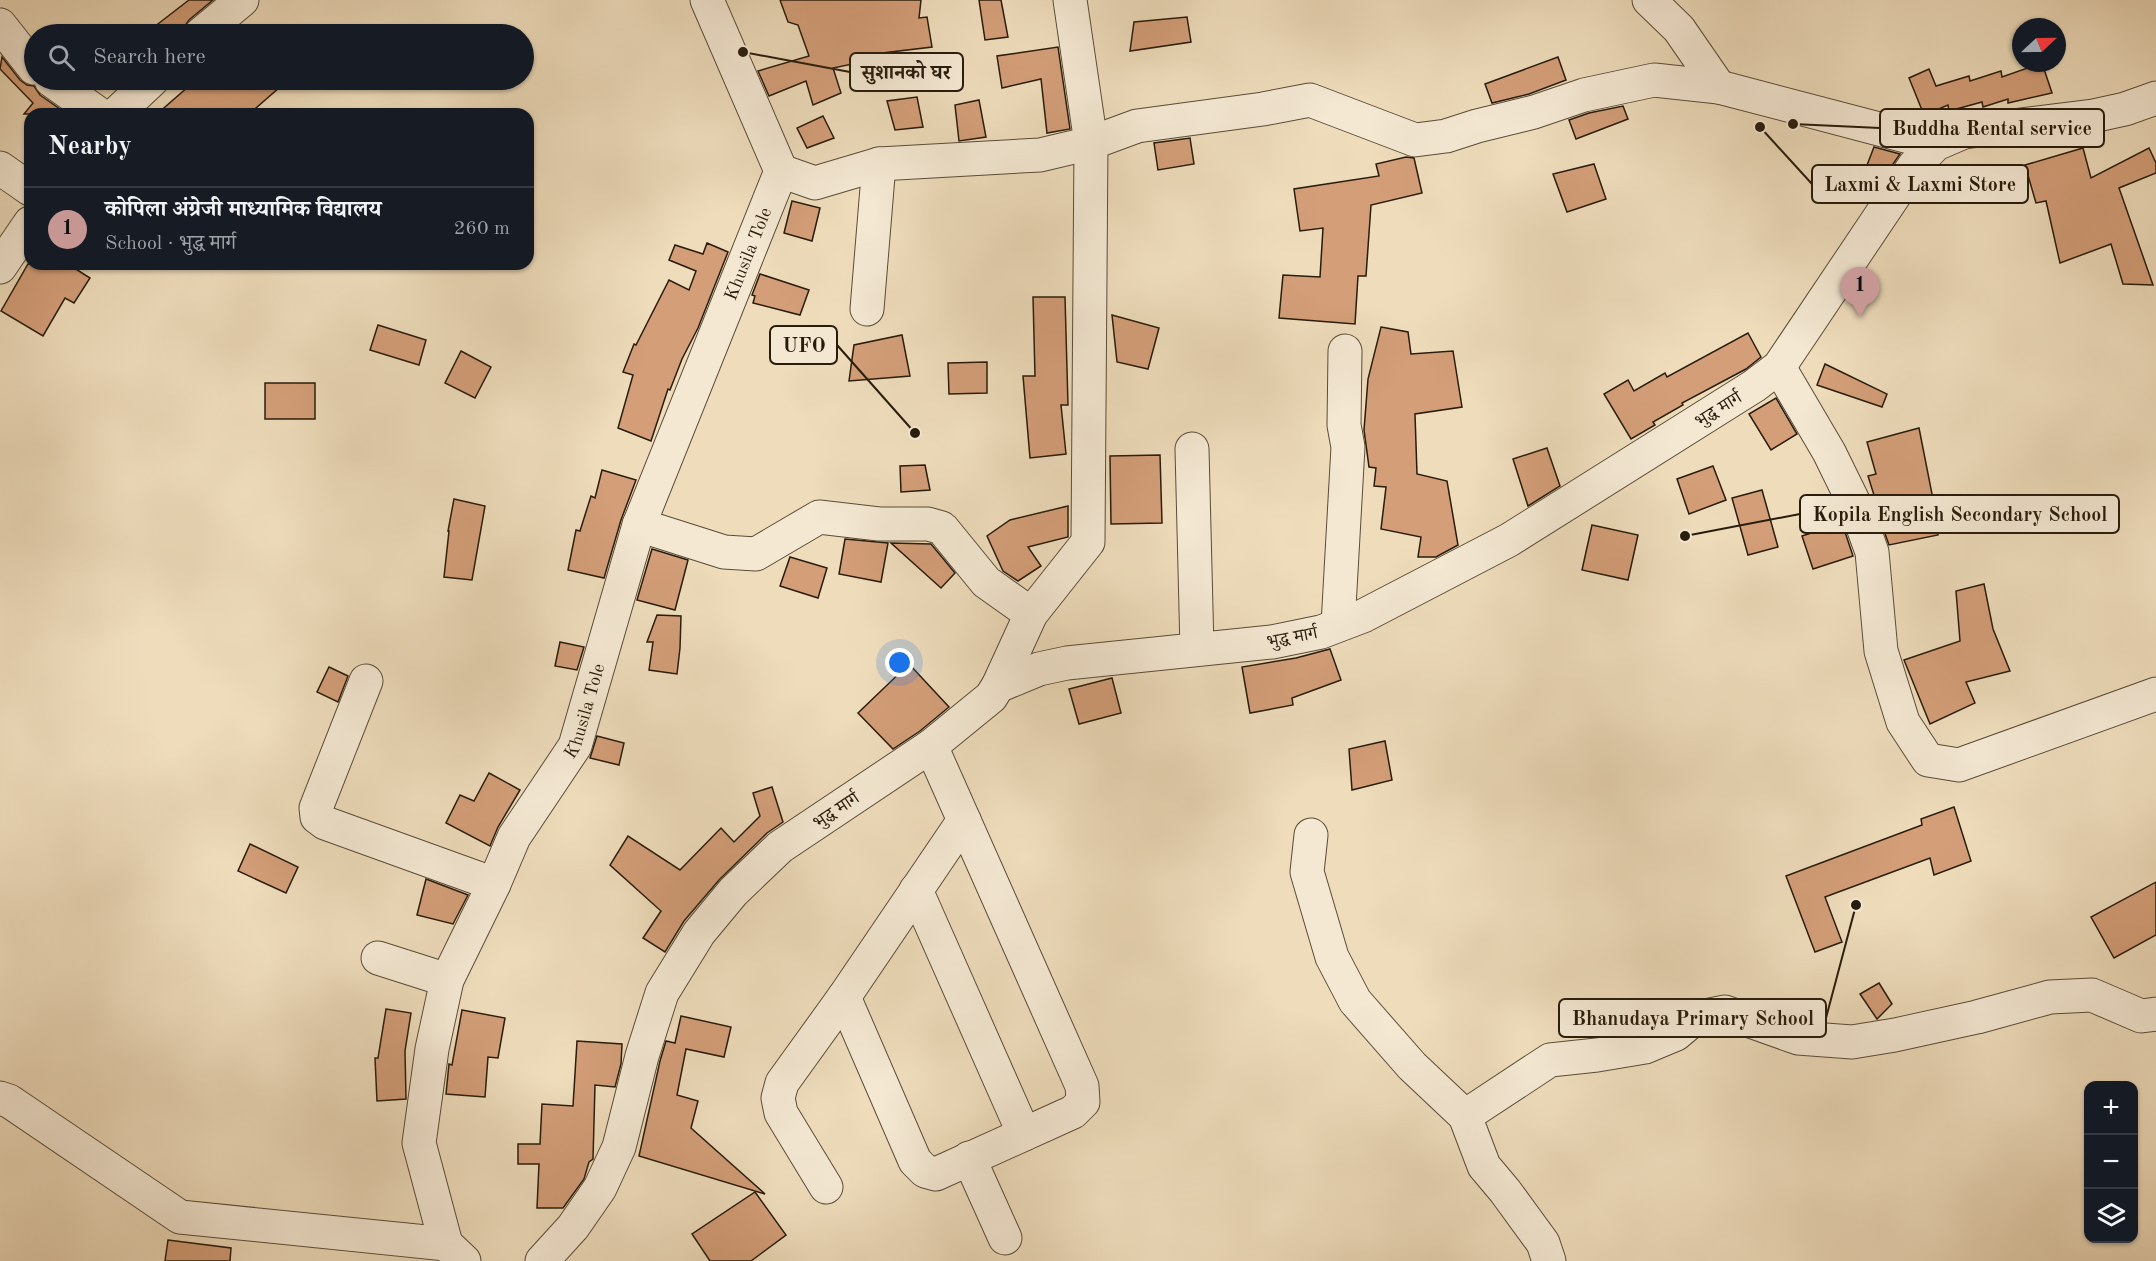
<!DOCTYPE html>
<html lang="en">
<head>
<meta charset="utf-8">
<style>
	body { margin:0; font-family:"Old Standard TT","Noto Serif Devanagari",serif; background:#242831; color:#f1f3f6 }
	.controls { position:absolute; right:18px; bottom:18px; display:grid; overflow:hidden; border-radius:12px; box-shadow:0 2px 4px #0004 }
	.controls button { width:54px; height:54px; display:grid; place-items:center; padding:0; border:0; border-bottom:2px solid #363941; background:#171b24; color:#f1f3f6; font:30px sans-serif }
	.compass { position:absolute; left:2012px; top:18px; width:54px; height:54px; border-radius:50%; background:#171b24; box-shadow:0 2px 4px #0004; rotate:68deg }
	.you { position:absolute; left:900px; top:663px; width:21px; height:21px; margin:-15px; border:4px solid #fff; border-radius:50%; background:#1a73e8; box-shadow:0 0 0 9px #1a73e833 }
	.badge { display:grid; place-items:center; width:39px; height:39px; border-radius:50%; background:#c59692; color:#111; font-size:20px; font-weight:700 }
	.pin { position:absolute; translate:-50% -50px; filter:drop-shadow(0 2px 3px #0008) }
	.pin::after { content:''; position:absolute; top:32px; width:21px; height:18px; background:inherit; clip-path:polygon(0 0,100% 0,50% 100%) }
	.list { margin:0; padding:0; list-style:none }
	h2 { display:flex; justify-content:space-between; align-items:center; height:78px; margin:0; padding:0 24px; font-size:26px }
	h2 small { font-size:20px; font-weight:400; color:#9ea1a6 }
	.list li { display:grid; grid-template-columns:39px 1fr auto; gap:18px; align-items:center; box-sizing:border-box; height:84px; padding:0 24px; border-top:2px solid #363941 }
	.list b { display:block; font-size:22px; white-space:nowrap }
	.list p { margin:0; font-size:20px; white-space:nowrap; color:#9ea1a6 }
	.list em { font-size:20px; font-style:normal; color:#9ea1a6 }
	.icon { flex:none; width:33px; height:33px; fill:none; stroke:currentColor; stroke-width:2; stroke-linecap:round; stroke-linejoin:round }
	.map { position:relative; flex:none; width:2156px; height:1261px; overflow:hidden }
	.search { position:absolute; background:#171b24; box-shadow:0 2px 4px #0004; left:24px; top:24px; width:510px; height:66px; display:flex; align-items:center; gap:15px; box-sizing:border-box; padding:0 21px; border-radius:33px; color:#9ea1a6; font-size:22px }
	.panel { position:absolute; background:#171b24; box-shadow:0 2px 4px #0004; left:24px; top:108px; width:510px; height:162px; border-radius:18px }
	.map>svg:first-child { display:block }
	.building { fill:#d39e78; stroke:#281c0c; stroke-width:1.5 }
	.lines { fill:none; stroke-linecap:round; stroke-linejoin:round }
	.minor-casing { stroke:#5a4c38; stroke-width:35 }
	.minor { stroke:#f4e8d3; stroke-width:33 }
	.labels { text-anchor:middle; stroke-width:6; stroke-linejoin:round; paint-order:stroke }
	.street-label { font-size:18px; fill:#281c0c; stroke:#f4e8d3 }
	.leader { fill:none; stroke:#281c0c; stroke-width:2 }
	.callout-dot { fill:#281c0c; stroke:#f4e8d3; stroke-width:2 }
	.callout { fill:#f4e8d3; stroke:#281c0c; stroke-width:2 }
	.callout-label { font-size:20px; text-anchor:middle; font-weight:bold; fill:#281c0c }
</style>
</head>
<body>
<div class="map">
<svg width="2156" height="1261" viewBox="0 0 2156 1261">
	<rect width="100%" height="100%" fill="#eedcbb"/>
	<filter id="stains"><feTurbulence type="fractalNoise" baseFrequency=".00333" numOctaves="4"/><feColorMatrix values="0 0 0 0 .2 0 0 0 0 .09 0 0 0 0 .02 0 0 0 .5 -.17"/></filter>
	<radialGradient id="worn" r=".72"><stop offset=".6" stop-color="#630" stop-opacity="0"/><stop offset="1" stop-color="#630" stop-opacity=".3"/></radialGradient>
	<g class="building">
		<path d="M189 0H213L189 20 184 27 183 34H145Z"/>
		<path d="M780 0H921L919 18 927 17 932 47 866 55 867 61 833 68 841 93 813 105 806 81 769 96 758 71 809 56 798 25 788 22Z"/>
		<path d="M979 0H1001L1008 37 985 40Z"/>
		<path d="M1187 17 1191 42 1130 51 1134 22Z"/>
		<path d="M1058 47 1070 129 1047 133 1041 79 1002 88 997 56Z"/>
		<path d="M2 57 20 80 27 85 34 86 40 95 67 114H24L33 103 0 69Z"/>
		<path d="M1558 57 1566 80 1529 94 1492 103 1485 84Z"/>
		<path d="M2042 63 2052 93 2008 103V99L1983 107 1982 102 1949 111 1948 105 1924 115 1909 78 1929 69 1936 86 1969 76 1970 81 2001 71 2002 77Z"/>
		<path d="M196 80H288L249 114H157Z"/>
		<path d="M917 97 923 127 895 130 887 101Z"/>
		<path d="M979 100 986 137 959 141 955 105Z"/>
		<path d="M1623 106 1628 119 1576 139 1569 120 1589 113Z"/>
		<path d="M823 116 834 138 807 148 797 128Z"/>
		<path d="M1190 138 1194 164 1158 170 1154 143Z"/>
		<path d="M1874 147 1900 154 1882 180 1864 173Z"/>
		<path d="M2083 148 2091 178 2149 148 2156 163V173L2119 188 2153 285 2123 284 2111 244 2060 263 2046 201 2036 203 2025 165Z"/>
		<path d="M1406 157 1414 158 1422 193 1371 205 1366 276H1358L1355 324 1279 318 1283 275 1320 277 1323 228 1300 231 1294 189 1379 176 1376 164Z"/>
		<path d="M1594 164 1606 199 1567 212 1553 174Z"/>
		<path d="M1859 173 1882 181 1866 203 1850 198Z"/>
		<path d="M792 201 820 208 812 241 784 233Z"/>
		<path d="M707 243 728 252 698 328 682 359 670 390 668 389 651 441 618 428 633 375 623 372 634 344 636 345 669 280 689 290 696 271 669 260 675 245 703 254Z"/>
		<path d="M28 264H68L90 278 74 303 65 298 43 336 1 311Z"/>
		<path d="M760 274 809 290 800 315 753 303 755 296 752 295Z"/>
		<path d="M1033 297H1065L1068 405H1061L1066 454 1030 458 1023 376H1035Z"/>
		<path d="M1112 315 1159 328 1148 369 1117 362Z"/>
		<path d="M378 325 426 340 419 365 370 350Z"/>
		<path d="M1381 327 1408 332 1411 354 1453 351 1462 407 1415 414 1417 474 1447 481 1458 545 1436 557H1418L1421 537 1381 529 1386 487 1374 486 1376 468 1369 467 1364 430 1368 379Z"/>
		<path d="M1748 333 1761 357 1746 369 1682 403 1683 405 1653 422 1655 425 1631 439 1604 394 1628 380 1634 391 1665 373 1667 377Z"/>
		<path d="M902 335 910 376 849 381 854 345Z"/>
		<path d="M461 351 491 367 475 398 445 383Z"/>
		<path d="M987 362V393L949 394 948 363Z"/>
		<path d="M1825 364 1887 394 1882 407 1817 385Z"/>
		<rect x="265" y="383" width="50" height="36"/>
		<path d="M1776 398 1797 434 1771 450 1749 414Z"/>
		<path d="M1919 428 1933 499 1938 535 1889 545 1877 511H1879L1868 476 1876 474 1867 442Z"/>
		<path d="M1547 448 1560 486 1528 506 1513 459Z"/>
		<path d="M1160 455 1162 523 1111 524 1110 456Z"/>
		<path d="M925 465 930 490 901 492 900 466Z"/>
		<path d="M1713 466 1726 500 1689 514 1677 479Z"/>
		<path d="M602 470 636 480 621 520 604 578 568 570 576 530 580 531 591 496 595 498Z"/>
		<path d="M1762 490 1778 547 1748 555 1732 498Z"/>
		<path d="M454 499 485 506 472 580 444 577 449 531H448Z"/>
		<path d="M1068 506V537L1028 547 1041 566 1018 581 1003 571 987 536 1010 520Z"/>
		<path d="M1842 523 1853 556 1813 569 1802 536Z"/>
		<path d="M1592 525 1638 535 1628 580 1582 570Z"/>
		<path d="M845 539 888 543 881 582 839 574Z"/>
		<path d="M891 543 931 544 955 573 941 588Z"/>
		<path d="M652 549 688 560 675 610 637 600Z"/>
		<path d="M790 557 827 568 818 598 780 586Z"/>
		<path d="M1984 584 1993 629 2010 671 1966 682 1975 703 1930 724 1904 660 1960 641 1956 591Z"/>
		<path d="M657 615 681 616 680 648 677 674 649 670 653 642H647Z"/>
		<path d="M560 642 584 647 577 670 555 666Z"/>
		<path d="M1330 649 1341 680 1292 698 1293 705 1250 713 1242 667 1296 658Z"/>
		<path d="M909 664 949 707 920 731 893 749 858 713Z"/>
		<path d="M329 667 348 676 338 702 317 692Z"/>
		<path d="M1112 678 1121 713 1079 724 1069 689Z"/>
		<path d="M597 736 624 743 619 765 590 758Z"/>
		<path d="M1385 741 1392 780 1352 790 1349 749Z"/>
		<path d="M489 773 520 790 498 827 490 846 446 823 460 795 474 801Z"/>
		<path d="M772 787 783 822 767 833 719 880 684 921 665 952 643 938 661 911 610 865 628 836 680 870 721 828 734 842 760 816 753 793Z"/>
		<path d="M1954 807 1971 861 1934 875 1930 858 1825 897 1842 942 1815 952 1786 876 1922 825 1921 819Z"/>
		<path d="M250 844 298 867 286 893 238 871Z"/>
		<path d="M426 879 468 895 453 924 417 915Z"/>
		<path d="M2156 882V935L2114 958 2091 917Z"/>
		<path d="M1879 983 1892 1004 1877 1019 1860 994Z"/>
		<path d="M386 1009 411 1013 405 1051 406 1099 377 1101 375 1058H378Z"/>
		<path d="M462 1010 505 1018 498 1058 488 1057 485 1097 446 1094 449 1064 452 1065Z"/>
		<path d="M681 1016 731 1027 724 1057 686 1049 677 1095 698 1101 691 1128 765 1194 639 1156 660 1061 666 1041 675 1043Z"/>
		<path d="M577 1041 622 1044 621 1064 615 1087 595 1085 593 1159 589 1162 584 1179 563 1208H537L539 1164H518V1144H540L542 1104 573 1106Z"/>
		<path d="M755 1192 786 1235 751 1261H710L692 1234Z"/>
		<path d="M168 1240 231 1248 230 1261H165Z"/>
	</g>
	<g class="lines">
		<g class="minor-casing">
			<g id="minor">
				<path d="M707 0 781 171"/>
				<path d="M1649 0 1679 29 1719 87 1936 144"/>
				<path d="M0 25 34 68"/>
				<path d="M201 34 242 0"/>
				<path d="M51 80 99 114"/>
				<path d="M116 114 152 80"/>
				<path d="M0 168 30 189"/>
				<path d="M781 171 815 183 879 164 1040 155 1091 143 1137 126 1263 109 1310 100 1415 140 1446 136 1477 126 1534 112 1584 95 1654 80 1719 87"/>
				<path d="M0 267 30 223"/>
				<path d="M867 309 879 164"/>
				<path d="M1779 367 1829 452 1855 505 1872 552 1881 651 1903 722 1928 760 1959 765 2156 694"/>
				<path d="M1192 449 1197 649"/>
				<path d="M639 525 724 552 756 554 819 517 879 524H928L942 528 986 582 1031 614"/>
				<path d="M1338 625 1348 447 1344 425 1345 351"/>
				<path d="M366 681 316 808 317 817 325 823 494 884"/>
				<path d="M998 686 1031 614 1088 542 1091 143 1070 0"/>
				<path d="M1311 835 1307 872 1332 957 1355 1001 1412 1066 1465 1116 1484 1166 1505 1191 1543 1243 1549 1261"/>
				<path d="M916 890 1024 1134"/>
				<path d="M378 958 447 980"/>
				<path d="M844 997 915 1161 925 1171 936 1174 1073 1112 1083 1102 1082 1086 931 746"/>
				<path d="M0 1098 9 1101 180 1217 446 1244 464 1261"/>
				<path d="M1465 1116 1550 1060 1597 1055 1645 1047 1676 1034 1695 1018 1725 1012 1798 1038 1852 1042 1895 1035 1977 1017 2050 997 2092 995 2141 1016 2156 1014"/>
				<path d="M969 1158 1005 1238"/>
				<path d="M826 1187 781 1113 778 1098 782 1083 844 997 964 820"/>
				<path id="s1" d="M446 1244 419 1143 432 1049 447 980 494 884 514 837 575 746 639 525 781 171"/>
				<path d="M542 1261 573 1227 600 1188 619 1147 642 1056 662 993 699 933 733 892 780 847 931 746 991 697 998 686 1039 669 1067 663 1272 642 1321 632 1363 616 1509 540 1754 386 1779 367 1914 166 1936 144 1964 132 2093 116 2125 109 2156 98"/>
			</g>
		</g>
		<use href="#minor" class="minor"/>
	</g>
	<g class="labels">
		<g class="street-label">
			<text dy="6" stroke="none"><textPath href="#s1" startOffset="1060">Khusila Tole</textPath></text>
			<text transform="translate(1718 409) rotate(-32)" y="6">भुद्ध मार्ग</text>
			<text transform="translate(1292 637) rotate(-11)" y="6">भुद्ध मार्ग</text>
			<text dy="6" stroke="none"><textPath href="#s1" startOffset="574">Khusila Tole</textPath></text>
			<text transform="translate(836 810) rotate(-34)" y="6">भुद्ध मार्ग</text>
		</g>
	</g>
	<path class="leader" d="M743 52L850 72M1793 124L1880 128M1760 127L1812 184M915 433L837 345M1685 536L1800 514M1856 905L1826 1018"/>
	<g class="callout-dot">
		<circle cx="743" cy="52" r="6"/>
		<circle cx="1793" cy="124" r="6"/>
		<circle cx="1760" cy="127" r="6"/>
		<circle cx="915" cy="433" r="6"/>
		<circle cx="1685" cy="536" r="6"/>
		<circle cx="1856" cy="905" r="6"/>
	</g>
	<g class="callout">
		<rect x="850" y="53" width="113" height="38" rx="6"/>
		<rect x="1880" y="109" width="224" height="38" rx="6"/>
		<rect x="1812" y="165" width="216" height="38" rx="6"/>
		<rect x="770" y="326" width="67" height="38" rx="6"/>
		<rect x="1800" y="495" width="319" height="38" rx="6"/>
		<rect x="1559" y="999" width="267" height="38" rx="6"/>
	</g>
	<g class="callout-label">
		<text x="906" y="79">सुशानको घर</text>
		<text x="1992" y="135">Buddha Rental service</text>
		<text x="1920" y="191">Laxmi &amp; Laxmi Store</text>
		<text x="804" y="352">UFO</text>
		<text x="1960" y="521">Kopila English Secondary School</text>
		<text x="1693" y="1025">Bhanudaya Primary School</text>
	</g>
	<rect width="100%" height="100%" filter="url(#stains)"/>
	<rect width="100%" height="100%" fill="url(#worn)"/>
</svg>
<div class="controls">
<button>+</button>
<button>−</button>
<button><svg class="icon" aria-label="layers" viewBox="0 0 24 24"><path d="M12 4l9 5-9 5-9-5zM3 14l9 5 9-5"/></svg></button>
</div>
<svg class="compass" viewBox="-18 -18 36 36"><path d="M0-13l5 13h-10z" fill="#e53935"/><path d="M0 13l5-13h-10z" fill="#9ea1a6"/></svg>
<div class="you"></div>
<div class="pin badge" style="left:1860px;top:317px">1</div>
<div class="search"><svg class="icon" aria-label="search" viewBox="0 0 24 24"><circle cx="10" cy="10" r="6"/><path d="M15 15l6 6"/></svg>Search here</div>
<section class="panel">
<h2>Nearby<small></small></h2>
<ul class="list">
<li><span class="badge">1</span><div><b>कोपिला अंग्रेजी माध्यामिक विद्यालय</b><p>School · भुद्ध मार्ग</p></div><em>260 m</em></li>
</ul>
</section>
</div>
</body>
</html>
